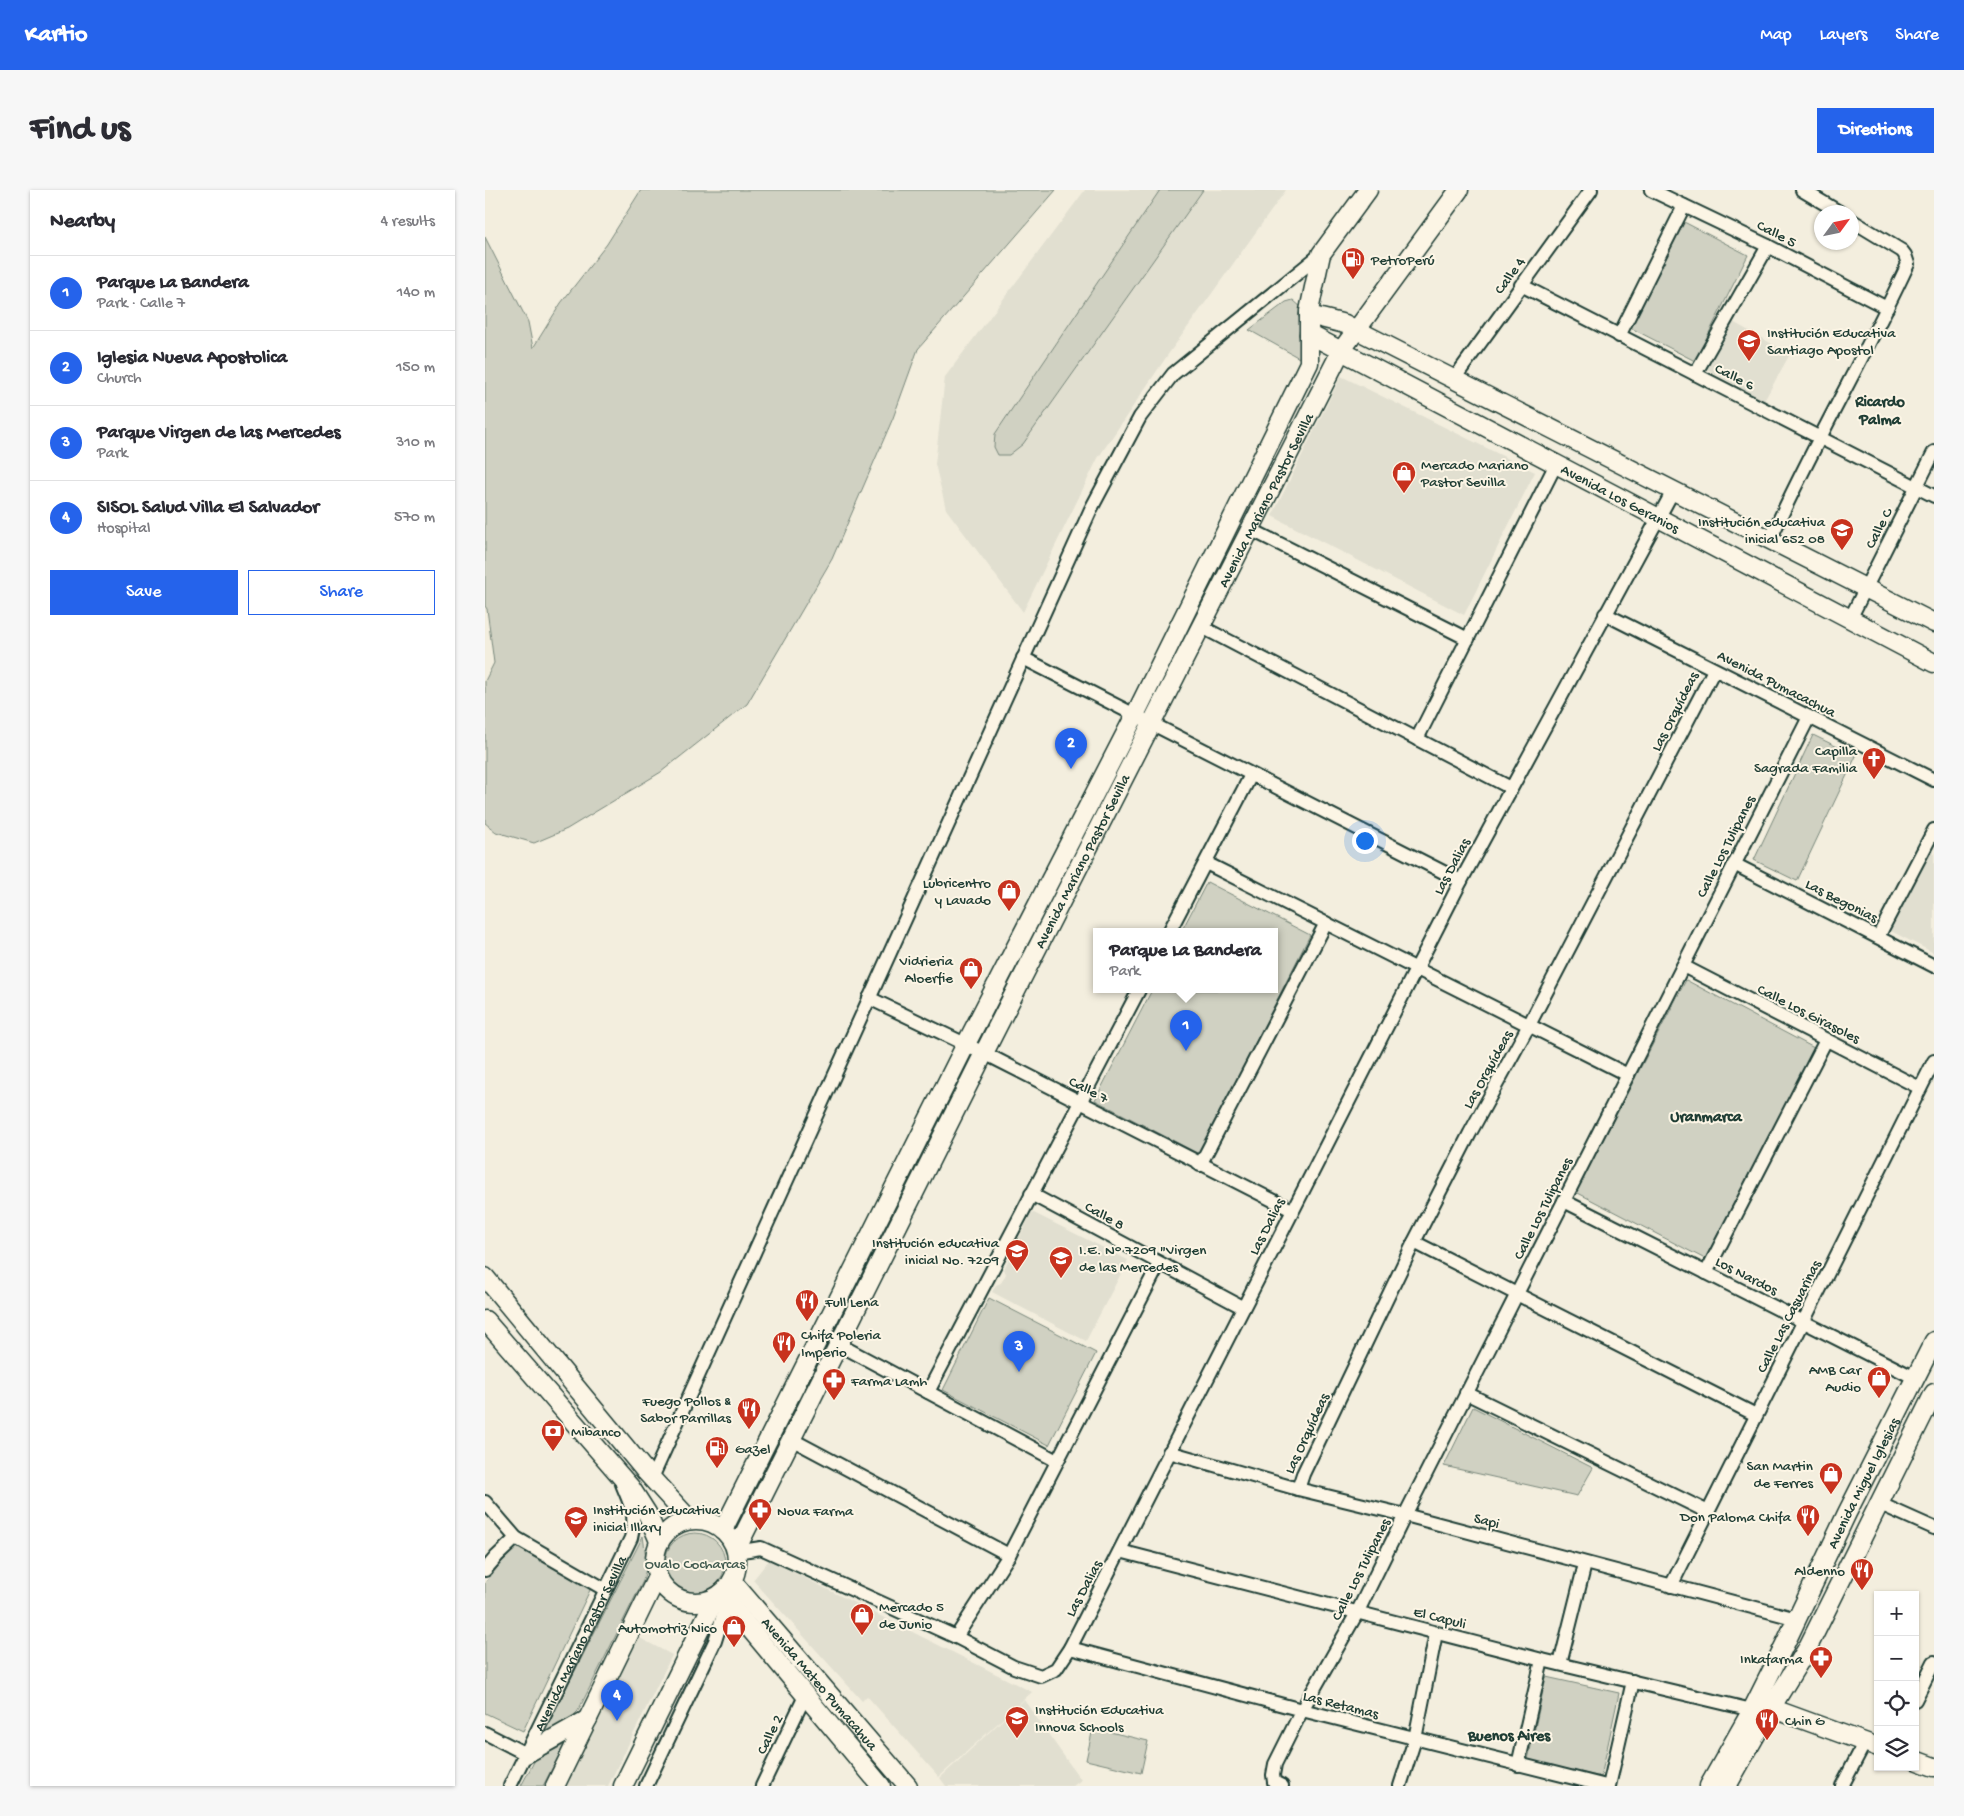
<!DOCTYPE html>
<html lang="en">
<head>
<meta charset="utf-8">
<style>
	body { margin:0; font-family:"Gochi Hand",sans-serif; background:#f7f7f7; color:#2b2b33 }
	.controls { position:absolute; right:15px; bottom:15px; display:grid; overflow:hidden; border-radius:0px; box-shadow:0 1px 4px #0004 }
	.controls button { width:45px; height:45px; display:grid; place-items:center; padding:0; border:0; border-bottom:1px solid #e1e1e2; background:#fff; color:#2b2b33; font:25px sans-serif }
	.compass { position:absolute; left:1329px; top:15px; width:45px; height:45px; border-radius:50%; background:#fff; box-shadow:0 1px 4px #0004; rotate:57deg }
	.you { position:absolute; left:879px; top:650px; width:18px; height:18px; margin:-12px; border:4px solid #fff; border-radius:50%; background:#1a73e8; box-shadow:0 0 0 8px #1a73e833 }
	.badge { display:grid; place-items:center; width:32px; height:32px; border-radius:50%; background:#2563eb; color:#fff; font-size:16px; font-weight:700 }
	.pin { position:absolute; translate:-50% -41px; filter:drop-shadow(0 1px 2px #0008) }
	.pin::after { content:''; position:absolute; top:26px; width:18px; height:15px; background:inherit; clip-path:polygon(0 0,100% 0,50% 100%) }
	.popup { position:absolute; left:608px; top:738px; width:185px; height:65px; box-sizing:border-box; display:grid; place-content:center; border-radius:0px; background:#fff; filter:drop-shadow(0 1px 4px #0005); font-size:16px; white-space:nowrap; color:#7c7c81 }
	.popup b { font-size:19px; color:#2b2b33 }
	.popup::after { content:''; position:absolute; left:50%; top:100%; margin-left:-10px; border:10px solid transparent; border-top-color:#fff }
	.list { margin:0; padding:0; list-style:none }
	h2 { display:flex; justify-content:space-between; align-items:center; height:65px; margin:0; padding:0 20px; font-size:21px }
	h2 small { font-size:16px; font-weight:400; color:#7c7c81 }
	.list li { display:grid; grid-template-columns:32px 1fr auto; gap:15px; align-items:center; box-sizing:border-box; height:75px; padding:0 20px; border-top:1px solid #e1e1e2 }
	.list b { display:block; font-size:19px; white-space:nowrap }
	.list p { margin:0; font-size:16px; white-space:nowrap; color:#7c7c81 }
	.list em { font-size:16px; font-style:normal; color:#7c7c81 }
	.actions { display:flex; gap:10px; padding:15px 20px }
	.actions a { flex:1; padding:11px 0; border:1px solid #2563eb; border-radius:0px; text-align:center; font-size:18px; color:#2563eb }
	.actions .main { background:#2563eb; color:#fff }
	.icon { flex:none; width:28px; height:28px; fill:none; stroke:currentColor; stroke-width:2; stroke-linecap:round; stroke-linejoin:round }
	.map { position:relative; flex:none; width:1449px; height:1596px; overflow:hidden; border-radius:0px }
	header { display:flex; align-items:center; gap:30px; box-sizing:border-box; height:70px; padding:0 25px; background:#2563eb; color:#fff }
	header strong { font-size:24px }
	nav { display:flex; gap:28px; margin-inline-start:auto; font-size:18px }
	.intro { display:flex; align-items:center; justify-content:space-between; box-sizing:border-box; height:120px; padding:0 30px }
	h1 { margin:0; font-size:35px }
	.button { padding:12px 22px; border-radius:0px; background:#2563eb; color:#fff; font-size:18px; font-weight:700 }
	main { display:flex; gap:30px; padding:0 30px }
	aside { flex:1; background:#fff; border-radius:0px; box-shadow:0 1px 4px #0004 }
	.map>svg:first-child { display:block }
	.built { fill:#e1dfd0 }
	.green { fill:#d0d1c2; stroke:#78877b }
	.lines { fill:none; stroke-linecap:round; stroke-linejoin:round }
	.street-casing { stroke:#1f3d34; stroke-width:16 }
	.secondary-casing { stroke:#1f3d34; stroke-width:21 }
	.street { stroke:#fcf5e5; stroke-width:12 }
	.secondary { stroke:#fcf5e5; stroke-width:18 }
	.labels { text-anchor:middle; stroke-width:4; stroke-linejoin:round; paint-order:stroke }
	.street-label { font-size:15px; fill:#1f3d34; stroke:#fcf5e5 }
	.poi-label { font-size:15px; fill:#1f3d34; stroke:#fcf5e5; text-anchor:start }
	.park-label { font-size:15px; fill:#425b50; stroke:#fcf5e5 }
	.neighbourhood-label { font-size:16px; font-weight:bold; fill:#1f3d34; stroke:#fcf5e5 }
</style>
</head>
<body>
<header>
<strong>Kartio</strong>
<nav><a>Map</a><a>Layers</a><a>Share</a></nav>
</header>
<div class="intro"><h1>Find us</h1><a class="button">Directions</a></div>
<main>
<aside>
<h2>Nearby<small>4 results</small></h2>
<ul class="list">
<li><span class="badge">1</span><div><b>Parque La Bandera</b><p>Park · Calle 7</p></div><em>140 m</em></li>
<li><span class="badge">2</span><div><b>Iglesia Nueva Apostolica</b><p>Church</p></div><em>150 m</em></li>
<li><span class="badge">3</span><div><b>Parque Virgen de las Mercedes</b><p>Park</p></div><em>310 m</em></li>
<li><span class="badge">4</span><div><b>SISOL Salud Villa El Salvador</b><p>Hospital</p></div><em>570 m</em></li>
</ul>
<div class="actions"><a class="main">Save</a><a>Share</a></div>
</aside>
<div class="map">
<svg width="1449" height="1596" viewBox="0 0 1449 1596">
	<rect width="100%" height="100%" fill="#f3eede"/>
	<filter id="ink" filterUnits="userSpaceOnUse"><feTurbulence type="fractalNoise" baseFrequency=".02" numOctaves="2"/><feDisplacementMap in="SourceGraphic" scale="10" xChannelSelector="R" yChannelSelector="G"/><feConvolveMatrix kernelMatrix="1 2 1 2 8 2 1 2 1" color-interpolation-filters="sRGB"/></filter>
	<g filter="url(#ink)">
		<g class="built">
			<path d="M600 0H801L682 166 613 268 538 422 461 319 450 274 460 187Z"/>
			<path d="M1248 132 1305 164 1279 211 1222 179Z"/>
			<path d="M856 186 1050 282 979 425 787 326Z"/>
			<path d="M1449 649V763L1404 740Z"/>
			<path d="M547 1022 643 1070 601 1151 507 1102 511 1095 516 1093 521 1084 519 1079Z"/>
			<path d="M284 1370 547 1502 454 1587 382 1506 377 1511 268 1390Z"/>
			<path d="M151 1446 187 1465 123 1596H79Z"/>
			<path d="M539 1510 596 1590 588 1596H461L455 1588Z"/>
		</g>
		<g class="green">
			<path d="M156 0H571L433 159 408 228 347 369 262 514 176 582 82 639 49 653 11 642 0 633V491L9 473 2 419 0 416V47L43 132 48 158 76 113 122 54Z"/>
			<path d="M675 0H718L538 254 524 265H513L509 257 510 244Z"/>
			<path d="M1199 32 1263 65 1210 171 1146 138Z"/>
			<path d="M808 110 817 118 816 169 764 140 801 112Z"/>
			<path d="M1328 545 1371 566 1312 691 1269 670Z"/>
			<path d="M722 692 825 745 714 964 610 910 667 800H790V742H696Z"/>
			<path d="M1201 790 1329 858 1220 1069 1091 1002Z"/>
			<path d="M504 1108 611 1163 564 1255 458 1200Z"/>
			<path d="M988 1217 1108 1278 1092 1306 959 1276Z"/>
			<circle cx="210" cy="1373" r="30"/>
			<path d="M158 1346 162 1375 158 1391 93 1521 85 1529 56 1548Z"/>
			<path d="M32 1356 104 1397 105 1400 38 1541 0 1523V1393L27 1359Z"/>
			<path d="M1061 1487 1134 1503 1116 1587 1043 1570Z"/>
			<path d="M608 1538 663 1551 656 1583 601 1570Z"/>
			<path d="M79 1555 58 1596H36L50 1570Z"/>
		</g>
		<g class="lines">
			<g class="street-casing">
				<g id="street">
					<path d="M1166 0 1283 56 1402 118"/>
					<path d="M1317 0 1354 22"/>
					<path d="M1036 95 1449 306"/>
					<path d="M1134 146 1199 16"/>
					<path d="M1210 184 1283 56"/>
					<path d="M969 189 1106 0"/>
					<path d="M765 339 983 449"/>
					<path d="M1285 350C1327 256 1380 167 1423 74L1420 65 1417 61 1366 30"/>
					<path d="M1120 424 1449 590"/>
					<path d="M1365 429 1449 262"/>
					<path d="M715 436 1026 598"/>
					<path d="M538 468 976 691"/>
					<path d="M932 549 1071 274"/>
					<path d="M721 673 1143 885"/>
					<path d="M1249 674 1449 776"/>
					<path d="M684 742 766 585"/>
					<path d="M1393 747 1449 640"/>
					<path d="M1198 776 1435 898"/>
					<path d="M384 808 499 863 807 1020"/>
					<path d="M715 975 841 733"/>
					<path d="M546 1004 757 1117"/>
					<path d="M1079 1011 1430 1188"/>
					<path d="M929 1052 1271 1225"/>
					<path d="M1221 1083 1341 850"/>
					<path d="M353 1154 572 1271"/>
					<path d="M443 1202 654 800"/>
					<path d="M981 1203 1223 1322"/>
					<path d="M306 1249 524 1365"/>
					<path d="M684 1262 813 1299 920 1325 1312 1429"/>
					<path d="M167 1288 606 319 655 227 688 184 836 64"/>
					<path d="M813 1299 818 1284 929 1052 985 943 1044 835 1229 480"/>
					<path d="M0 1312 31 1348 121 1400"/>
					<path d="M1393 1313 1449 1338"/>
					<path d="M635 1361 1057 1470 1267 1520"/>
					<path d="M251 1362 276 1358 471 1447 529 1477 556 1486 571 1479 585 1458 976 691 1188 301"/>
					<path d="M0 1380 12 1366 31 1348"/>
					<path d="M1186 1396 1449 871"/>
					<path d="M471 1447 524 1365 674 1074"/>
					<path d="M585 1458 817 1520 1121 1596"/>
					<path d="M1075 1474 1100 1374"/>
					<path d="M1430 1510 1449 1472"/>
					<path d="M0 1543 41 1564"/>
					<path d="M1033 1575 1057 1470"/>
					<path id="s1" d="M25 1596 146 1348C152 1325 146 1316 137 1294"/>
					<path d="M161 1596 230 1451 239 1422 234 1406"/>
					<path d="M277 1596 320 1506"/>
					<path d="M797 1596 789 1592 788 1585 790 1574 817 1520 872 1423 920 1325 1324 527"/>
					<path d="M915 1596 930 1549 951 1443"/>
					<path d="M1124 1596 1148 1491"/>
					<path d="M1357 1596 1380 1552"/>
				</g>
			</g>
			<g class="secondary-casing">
				<g id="secondary">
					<path d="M824 125 860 134 1449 433"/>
					<path id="s2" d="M824 144 1449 473"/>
					<path d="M0 1087 161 1282 205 1330"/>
					<path d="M0 1130 146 1298 162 1323 174 1351"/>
					<circle cx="211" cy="1371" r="41"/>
					<path d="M238 1340 481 854 650 525 824 173V121L836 64 883 0"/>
					<path id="s3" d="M251 1360 499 863 856 161 974 0"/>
					<path id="s4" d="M247 1391 423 1596"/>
					<path d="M236 1404 396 1596"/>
					<path d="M1275 1519 1286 1518 1393 1557"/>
					<path d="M41 1564 103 1529"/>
					<path d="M1430 1570 1449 1577"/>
					<path d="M70 1596 172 1387"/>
					<path d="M138 1596 230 1409"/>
					<path id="s5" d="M1224 1596 1267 1520 1300 1454 1362 1323 1449 1151"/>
					<path d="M1242 1596 1286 1518 1322 1459 1449 1203"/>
				</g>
			</g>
			<use href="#street" class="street"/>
			<use href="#secondary" class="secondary"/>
		</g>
	</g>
	<defs>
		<g id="fuel-pin" transform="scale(1.25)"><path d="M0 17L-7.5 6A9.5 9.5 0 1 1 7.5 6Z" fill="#c8321e" stroke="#fcf5e5"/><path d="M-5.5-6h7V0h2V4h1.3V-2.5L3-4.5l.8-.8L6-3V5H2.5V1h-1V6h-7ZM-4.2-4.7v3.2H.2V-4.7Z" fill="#fff"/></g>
		<g id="school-pin" transform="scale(1.25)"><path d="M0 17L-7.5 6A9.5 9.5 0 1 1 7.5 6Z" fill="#c8321e" stroke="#fcf5e5"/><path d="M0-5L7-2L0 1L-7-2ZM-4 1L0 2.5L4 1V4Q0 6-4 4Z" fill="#fff"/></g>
		<g id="shop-pin" transform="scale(1.25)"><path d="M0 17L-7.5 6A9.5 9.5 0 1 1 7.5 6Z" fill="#c8321e" stroke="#fcf5e5"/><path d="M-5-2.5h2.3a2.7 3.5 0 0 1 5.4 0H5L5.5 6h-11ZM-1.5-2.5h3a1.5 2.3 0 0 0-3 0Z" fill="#fff"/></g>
		<g id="church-pin" transform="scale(1.25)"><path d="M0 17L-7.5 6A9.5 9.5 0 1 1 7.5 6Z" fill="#c8321e" stroke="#fcf5e5"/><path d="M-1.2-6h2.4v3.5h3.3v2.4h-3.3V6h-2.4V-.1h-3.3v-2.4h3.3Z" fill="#fff"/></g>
		<g id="restaurant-pin" transform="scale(1.25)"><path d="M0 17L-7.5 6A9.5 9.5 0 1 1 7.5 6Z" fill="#c8321e" stroke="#fcf5e5"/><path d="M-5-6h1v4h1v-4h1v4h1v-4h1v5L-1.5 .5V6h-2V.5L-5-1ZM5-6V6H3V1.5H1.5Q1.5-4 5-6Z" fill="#fff"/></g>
		<g id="pharmacy-pin" transform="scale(1.25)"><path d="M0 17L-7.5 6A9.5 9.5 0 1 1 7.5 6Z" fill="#c8321e" stroke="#fcf5e5"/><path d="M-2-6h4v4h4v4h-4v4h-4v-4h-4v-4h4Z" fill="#fff"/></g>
		<g id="bank-pin" transform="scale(1.25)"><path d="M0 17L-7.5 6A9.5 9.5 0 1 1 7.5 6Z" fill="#c8321e" stroke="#fcf5e5"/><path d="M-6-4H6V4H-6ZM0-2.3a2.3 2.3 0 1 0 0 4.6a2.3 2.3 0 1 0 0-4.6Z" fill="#fff"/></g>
	</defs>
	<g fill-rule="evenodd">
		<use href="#fuel-pin" x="868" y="69"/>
		<use href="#school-pin" x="1264" y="151"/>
		<use href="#shop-pin" x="919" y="283"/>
		<use href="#school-pin" x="1357" y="340"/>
		<use href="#church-pin" x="1389" y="569"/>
		<use href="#shop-pin" x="524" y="701"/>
		<use href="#shop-pin" x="486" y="779"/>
		<use href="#school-pin" x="532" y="1061"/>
		<use href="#school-pin" x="576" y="1068"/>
		<use href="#restaurant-pin" x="322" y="1111"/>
		<use href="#restaurant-pin" x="299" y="1153"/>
		<use href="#shop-pin" x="1394" y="1188"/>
		<use href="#pharmacy-pin" x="349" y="1190"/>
		<use href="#restaurant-pin" x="264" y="1219"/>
		<use href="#bank-pin" x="68" y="1241"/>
		<use href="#fuel-pin" x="232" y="1258"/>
		<use href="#shop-pin" x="1346" y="1284"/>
		<use href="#pharmacy-pin" x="275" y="1320"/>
		<use href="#restaurant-pin" x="1323" y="1326"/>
		<use href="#school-pin" x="91" y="1328"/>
		<use href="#restaurant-pin" x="1377" y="1380"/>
		<use href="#shop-pin" x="377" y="1425"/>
		<use href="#shop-pin" x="249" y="1437"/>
		<use href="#pharmacy-pin" x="1336" y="1468"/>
		<use href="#school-pin" x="532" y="1528"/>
		<use href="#restaurant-pin" x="1282" y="1530"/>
	</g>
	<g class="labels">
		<g class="street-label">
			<text transform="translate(1292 43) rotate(27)" y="5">Calle 5</text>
			<text transform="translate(1024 85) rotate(-54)" y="5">Calle 4</text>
			<text transform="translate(1250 186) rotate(27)" y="5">Calle 6</text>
			<text dy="5" stroke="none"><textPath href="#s2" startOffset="352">Avenida Los Geranios</textPath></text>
			<text dy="5" stroke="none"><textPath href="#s3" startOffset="1176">Avenida Mariano Pastor Sevilla</textPath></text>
			<text transform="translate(1393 338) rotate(-63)" y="5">Calle C</text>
			<text transform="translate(1292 493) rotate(27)" y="5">Avenida Pumacachua</text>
			<text transform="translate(1189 521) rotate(-63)" y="5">Las Orquídeas</text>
			<text transform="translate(1240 656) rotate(-63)" y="5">Calle Los Tulipanes</text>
			<text dy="5" stroke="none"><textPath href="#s3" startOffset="771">Avenida Mariano Pastor Sevilla</textPath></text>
			<text transform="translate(966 676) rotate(-62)" y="5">Las Dalias</text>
			<text transform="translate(1357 710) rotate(27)" y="5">Las Begonias</text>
			<text transform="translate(1324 823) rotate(27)" y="5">Calle Los Girasoles</text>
			<text transform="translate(1002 879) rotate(-61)" y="5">Las Orquídeas</text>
			<text transform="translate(604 899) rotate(27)" y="5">Calle 7</text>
			<text transform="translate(1057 1018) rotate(-63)" y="5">Calle Los Tulipanes</text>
			<text transform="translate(620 1025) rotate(29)" y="5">Calle 8</text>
			<text transform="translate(781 1036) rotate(-63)" y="5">Las Dalias</text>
			<text transform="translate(1262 1085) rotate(27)" y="5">Los Nardos</text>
			<text transform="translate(1303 1126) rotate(-63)" y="5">Calle Las Casuarinas</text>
			<text transform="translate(821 1243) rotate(-65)" y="5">Las Orquídeas</text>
			<text dy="5" stroke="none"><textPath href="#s5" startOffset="340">Avenida Miguel Iglesias</textPath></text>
			<text transform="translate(1002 1330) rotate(15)" y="5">Sapi</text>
			<text transform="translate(875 1379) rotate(-63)" y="5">Calle Los Tulipanes</text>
			<text transform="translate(598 1398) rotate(-62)" y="5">Las Dalias</text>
			<text transform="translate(955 1427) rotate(14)" y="5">El Capuli</text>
			<text dy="5" stroke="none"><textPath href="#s1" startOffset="159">Avenida Mariano Pastor Sevilla</textPath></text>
			<text dy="5" stroke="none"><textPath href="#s4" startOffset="135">Avenida Mateo Pumacahua</textPath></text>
			<text transform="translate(856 1514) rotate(14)" y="5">Las Retamas</text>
			<text transform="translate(284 1544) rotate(-64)" y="5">Calle 2</text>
		</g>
		<g class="poi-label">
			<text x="886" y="74">PetroPerú</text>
			<text x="1282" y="147">Institución Educativa<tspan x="1282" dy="17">Santiago Apostol</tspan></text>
			<text x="936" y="279">Mercado Mariano<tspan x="936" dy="17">Pastor Sevilla</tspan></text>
			<text x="1340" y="336" text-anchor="end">Institución educativa<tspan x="1340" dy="17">inicial 652 08</tspan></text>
			<text x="1372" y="565" text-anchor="end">Capilla<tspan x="1372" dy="17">Sagrada Familia</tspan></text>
			<text x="506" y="697" text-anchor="end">Lubricentro<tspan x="506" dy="17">y Lavado</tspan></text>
			<text x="468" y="775" text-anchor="end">Vidrieria<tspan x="468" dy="17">Aloerfie</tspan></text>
			<text x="514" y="1057" text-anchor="end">Institución educativa<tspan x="514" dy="17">inicial No. 7209</tspan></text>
			<text x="594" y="1064">I.E. N° 7209 "Virgen<tspan x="594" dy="17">de las Mercedes</tspan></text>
			<text x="340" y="1116">Full Lena</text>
			<text x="316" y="1149">Chifa Poleria<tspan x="316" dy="17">Imperio</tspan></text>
			<text x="1376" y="1184" text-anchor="end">AMB Car<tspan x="1376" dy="17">Audio</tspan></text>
			<text x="366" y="1195">Farma Lamh</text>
			<text x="246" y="1215" text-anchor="end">Fuego Pollos &amp;<tspan x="246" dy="17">Sabor Parrillas</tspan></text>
			<text x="86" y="1246">Mibanco</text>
			<text x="250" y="1263">Gazel</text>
			<text x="1328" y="1280" text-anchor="end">San Martin<tspan x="1328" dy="17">de Ferres</tspan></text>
			<text x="108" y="1324">Institución educativa<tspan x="108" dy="17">inicial Illary</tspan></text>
			<text x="292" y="1325">Nova Farma</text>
			<text x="1306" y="1331" text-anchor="end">Don Paloma Chifa</text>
			<text x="1360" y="1385" text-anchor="end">Aldenno</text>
			<text x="394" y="1421">Mercado 5<tspan x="394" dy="17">de Junio</tspan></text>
			<text x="232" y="1442" text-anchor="end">Automotriz Nico</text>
			<text x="1318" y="1473" text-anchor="end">Inkafarma</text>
			<text x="550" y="1524">Institución Educativa<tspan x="550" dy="17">Innova Schools</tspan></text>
			<text x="1300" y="1535">Chin G</text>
		</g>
		<g class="park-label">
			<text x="210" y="1378">Ovalo Cocharcas</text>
		</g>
		<g class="neighbourhood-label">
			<text x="1395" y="216">Ricardo<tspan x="1395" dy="18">Palma</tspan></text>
			<text x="1221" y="931">Uranmarca</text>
			<text x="1024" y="1550">Buenos Aires</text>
		</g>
	</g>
</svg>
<div class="controls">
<button>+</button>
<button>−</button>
<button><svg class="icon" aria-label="locate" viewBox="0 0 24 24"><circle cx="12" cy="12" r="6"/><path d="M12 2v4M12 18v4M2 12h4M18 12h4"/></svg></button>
<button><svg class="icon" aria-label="layers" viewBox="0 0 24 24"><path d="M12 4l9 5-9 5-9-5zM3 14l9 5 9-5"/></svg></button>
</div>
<svg class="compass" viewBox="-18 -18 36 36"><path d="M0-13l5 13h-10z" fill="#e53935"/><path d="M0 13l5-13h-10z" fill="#7c7c81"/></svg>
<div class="you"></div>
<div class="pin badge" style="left:701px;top:861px">1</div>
<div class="popup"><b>Parque La Bandera</b>Park</div>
<div class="pin badge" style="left:586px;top:579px">2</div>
<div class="pin badge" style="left:534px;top:1182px">3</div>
<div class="pin badge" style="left:132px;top:1531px">4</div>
</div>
</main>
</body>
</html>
